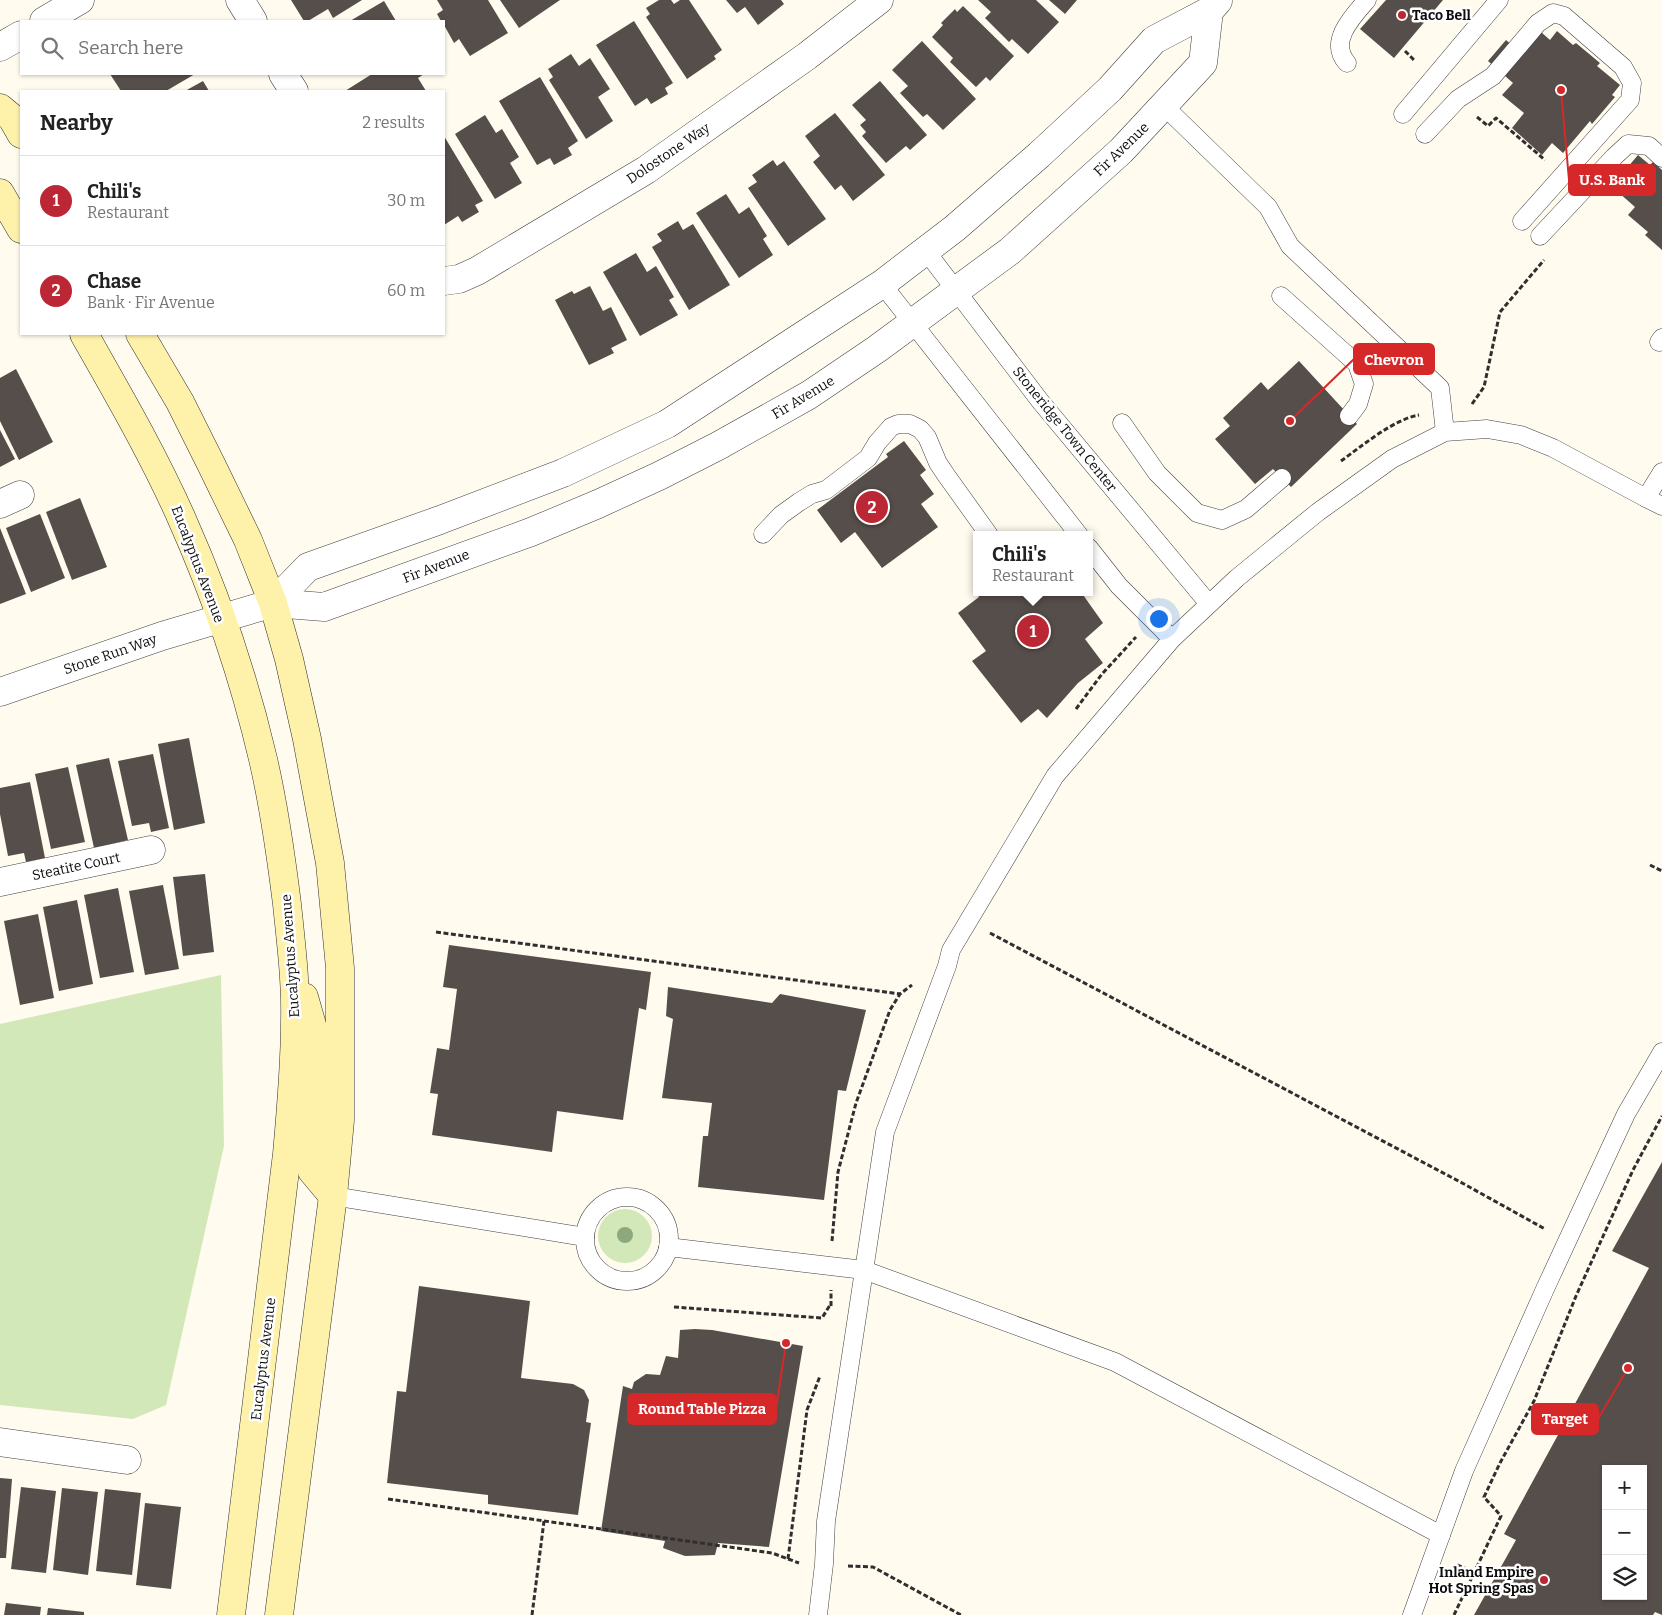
<!DOCTYPE html>
<html lang="en">
<head>
<meta charset="utf-8">
<style>
	body { margin:0; font-family:Bitter,serif; background:#f6f6f6; color:#222 }
	.controls { position:absolute; right:15px; bottom:15px; display:grid; overflow:hidden; border-radius:0px; box-shadow:0 1px 4px #0004 }
	.controls button { width:45px; height:45px; display:grid; place-items:center; padding:0; border:0; border-bottom:1px solid #e0e0e0; background:#fff; color:#222; font:25px sans-serif }
	.you { position:absolute; left:1158px; top:618px; width:18px; height:18px; margin:-12px; border:4px solid #fff; border-radius:50%; background:#1a73e8; box-shadow:0 0 0 8px #1a73e833 }
	.badge { display:grid; place-items:center; width:32px; height:32px; border-radius:50%; background:#bb2735; color:#fff; font-size:16px; font-weight:700 }
	.pin { position:absolute; translate:-50% -50%; border:2px solid #fff; box-shadow:0 1px 5px #0006 }
	.popup { position:absolute; left:973px; top:531px; width:120px; height:65px; box-sizing:border-box; display:grid; place-content:center; border-radius:0px; background:#fff; filter:drop-shadow(0 1px 4px #0005); font-size:16px; white-space:nowrap; color:#767676 }
	.popup b { font-size:19px; color:#222 }
	.popup::after { content:''; position:absolute; left:50%; top:100%; margin-left:-10px; border:10px solid transparent; border-top-color:#fff }
	.list { margin:0; padding:0; list-style:none }
	h2 { display:flex; justify-content:space-between; align-items:center; height:65px; margin:0; padding:0 20px; font-size:21px }
	h2 small { font-size:16px; font-weight:400; color:#767676 }
	.list li { display:grid; grid-template-columns:32px 1fr auto; gap:15px; align-items:center; box-sizing:border-box; height:90px; padding:0 20px; border-top:1px solid #e0e0e0 }
	.list b { display:block; font-size:19px; white-space:nowrap }
	.list p { margin:0; font-size:16px; white-space:nowrap; color:#767676 }
	.list em { font-size:16px; font-style:normal; color:#767676 }
	.icon { flex:none; width:28px; height:28px; fill:none; stroke:currentColor; stroke-width:2; stroke-linecap:round; stroke-linejoin:round }
	.map { position:relative; flex:none; width:1662px; height:1615px; overflow:hidden }
	.search { position:absolute; background:#fff; box-shadow:0 1px 4px #0004; left:20px; top:20px; width:425px; height:55px; display:flex; align-items:center; gap:12px; box-sizing:border-box; padding:0 18px; border-radius:0px; color:#767676; font-size:19px }
	.panel { position:absolute; background:#fff; box-shadow:0 1px 4px #0004; left:20px; top:90px; width:425px; height:245px; border-radius:0px }
	.map>svg:first-child { display:block }
	.green { fill:#d3e8b8 }
	.building { fill:#564e4a; fill-rule:evenodd }
	.lines { fill:none; stroke-linecap:round; stroke-linejoin:round }
	.service-casing { stroke:#404040; stroke-width:19 }
	.minor-casing { stroke:#404040; stroke-width:29 }
	.secondary-casing { stroke:#2f2f2f; stroke-width:29 }
	.path { stroke:#2f2f2f; stroke-width:3; stroke-dasharray:5 2.5; stroke-linecap:butt }
	.service { stroke:#fff; stroke-width:18 }
	.minor { stroke:#fff; stroke-width:28 }
	.secondary { stroke:#fef1aa; stroke-width:28 }
	.tree { fill:#8da87c }
	.poi-dot { fill:#bb2735; stroke:#fff; stroke-width:2 }
	.labels { text-anchor:middle; stroke-width:5; stroke-linejoin:round; paint-order:stroke }
	.poi-label { font-size:14px; font-weight:bold; fill:#0d0d0d; stroke:#fff; text-anchor:start }
	.street-label { font-size:14px; fill:#0d0d0d; stroke:#fff }
	.leader { fill:none; stroke:#d62828; stroke-width:2 }
	.callout-dot { fill:#d62828; stroke:#fff; stroke-width:2 }
	.callout { fill:#d62828; stroke:#d62828; stroke-width:2 }
	.callout-label { font-size:15px; text-anchor:middle; font-weight:bold; fill:#fff }
</style>
</head>
<body>
<div class="map">
<svg width="1662" height="1615" viewBox="0 0 1662 1615">
	<rect width="100%" height="100%" fill="#fffbee"/>
	<g class="green">
		<path d="M221 975 224 1146 166 1405 133 1419 0 1405V1024Z"/>
		<circle cx="625" cy="1236" r="27"/>
	</g>
	<g class="building">
		<path d="M291 0H362L333 18 328 9 308 21H304Z"/>
		<path d="M437 0H488L508 33 470 56 459 39 454 43 444 25V21H441L437 14 443 10Z"/>
		<path d="M500 0H560L519 28Z"/>
		<path d="M659 0H671L674 4 680 0H689L722 50 714 56 716 59 687 79 646 17 650 14 646 8Z"/>
		<path d="M726 0H781L784 4 758 25 745 7 737 13Z"/>
		<path d="M978 0H1036L1059 22 1028 54 1012 39 1009 42 985 18 991 12Z"/>
		<path d="M1049 0H1077L1065 14Z"/>
		<path d="M1386 0H1443L1394 58 1360 29Z"/>
		<path d="M384 1 396 21H350Z"/>
		<path d="M963 6 1014 56 990 81 986 77 976 87 950 62 953 58 932 37 943 25 941 23 955 9 957 12Z"/>
		<path d="M634 21 673 83 665 88 668 94 651 104 647 98 635 106 596 45Z"/>
		<path d="M1557 31 1573 45 1576 43 1600 63 1597 66 1620 85 1612 95 1615 97 1592 124 1590 121 1563 153 1552 143 1542 155 1512 128 1524 113 1502 95 1513 83 1488 61 1506 40 1522 54 1541 32 1550 40Z"/>
		<path d="M922 41 976 99 943 130 927 114 923 117 900 93 908 86 892 70Z"/>
		<path d="M571 54 579 66 590 58 610 89 598 97 613 121 586 139 549 80 553 77 548 69Z"/>
		<path d="M110 74H195L166 91H121Z"/>
		<path d="M372 74H424L418 78 426 91H345Z"/>
		<path d="M540 77 578 141 568 148 572 155 554 165 550 158 537 165 499 101Z"/>
		<path d="M203 81 209 91H185Z"/>
		<path d="M880 81 927 135 910 150 906 146 886 163 862 136 866 132 860 125 866 120 852 105Z"/>
		<path d="M835 113 885 175 853 201 841 185 835 190 813 162 820 156 805 136Z"/>
		<path d="M485 115 496 133 502 129 519 157 510 163 522 183 495 199 455 134Z"/>
		<path d="M444 136 483 201 475 205 479 212 462 222 458 216 444 225Z"/>
		<path d="M1638 155 1650 165 1653 162 1662 170V250L1645 235 1648 232 1628 215 1635 207 1618 192 1616 194 1610 188Z"/>
		<path d="M773 160 777 166 784 161 826 219 788 246 748 188 757 182 752 175Z"/>
		<path d="M726 194 739 214 749 207 767 236 763 239 773 255 739 278 696 213Z"/>
		<path d="M678 221 683 230 693 224 730 285 689 310 652 247 662 241 657 234Z"/>
		<path d="M636 253 647 272 656 266 674 297 669 300 678 315 640 336 603 272Z"/>
		<path d="M590 286 603 311 611 307 627 340 611 348 614 353 589 365 555 300 572 291 574 294Z"/>
		<path d="M1299 361 1357 424 1291 487 1273 469 1255 484 1215 439 1230 426 1223 418 1261 382 1268 390Z"/>
		<path d="M16 369 53 442 19 460 0 421V378Z"/>
		<path d="M0 430 15 459 0 467Z"/>
		<path d="M904 441 926 470 920 475 934 494 921 504 938 527 882 568 855 532 841 543 817 510 888 457 886 454Z"/>
		<path d="M80 498 107 567 72 580 46 512Z"/>
		<path d="M40 514 65 578 31 592 6 528Z"/>
		<path d="M0 528 26 594 0 604Z"/>
		<path d="M977 585V592H1081L1103 623 1085 639 1103 663 1078 683 1047 718 1038 709 1021 723 972 661 986 651 958 613 979 597 973 587Z"/>
		<path d="M189 738 205 823 174 830 158 744Z"/>
		<path d="M153 754 169 828 151 832 149 823 132 826 118 761Z"/>
		<path d="M109 758 128 840 94 848 76 765Z"/>
		<path d="M68 767 85 842 51 849 35 774Z"/>
		<path d="M30 782 45 858 26 862 24 853 8 856 0 814V788Z"/>
		<path d="M205 874 214 952 183 956 173 877Z"/>
		<path d="M163 885 179 969 145 975 129 891Z"/>
		<path d="M118 888 134 972 100 978 84 895Z"/>
		<path d="M77 900 93 984 59 991 43 907Z"/>
		<path d="M38 914 54 998 20 1005 4 921Z"/>
		<path d="M449 945 651 972 646 1010 639 1008 623 1120 557 1111 552 1152 432 1135 438 1094 430 1093 437 1048 449 1050 457 989 443 987Z"/>
		<path d="M668 987 772 1003 780 994 866 1010 846 1091 838 1090 824 1200 698 1187 703 1136H708L712 1103 662 1098 673 1019 666 1016Z"/>
		<path d="M1662 1162V1615L1655 1612 1653 1615H1474L1516 1540 1504 1534 1649 1268 1612 1251ZM1606 1469H1643V1596H1606Z"/>
		<path d="M419 1286 530 1301 521 1378 573 1384 584 1390 589 1400 586 1422 591 1423 578 1515 488 1504V1495L387 1483 397 1391 406 1392Z"/>
		<path d="M695 1329 712 1330 803 1346 769 1547 718 1543 715 1555 685 1556 663 1548 665 1541 601 1531 623 1386 632 1389 634 1382 646 1374 660 1375 666 1356 678 1358 680 1330Z"/>
		<path d="M0 1478 12 1479 6 1558H0Z"/>
		<path d="M21 1487 56 1491 46 1573 11 1569Z"/>
		<path d="M62 1488 98 1492 88 1575 53 1570Z"/>
		<path d="M105 1489 141 1493 132 1575 96 1571Z"/>
		<path d="M145 1503 181 1507 171 1589 136 1585Z"/>
		<path d="M6 1603 41 1607 40 1615H4Z"/>
		<path d="M48 1608 84 1612V1615H47Z"/>
	</g>
	<g class="lines">
		<g class="service-casing">
			<g id="service">
				<path d="M1347 63C1328 42 1352 17 1367 0"/>
				<path d="M1164 106 1268 207 1290 246 1440 388 1445 432"/>
				<path d="M1403 114 1499 0"/>
				<path d="M1425 134 1458 99 1493 76 1538 23 1553 13 1564 16 1623 67 1632 83 1630 100 1522 221"/>
				<path d="M1540 236 1614 157 1628 144 1649 146 1662 158"/>
				<path d="M926 251 1040 401 1209 604"/>
				<path d="M882 284 1079 535"/>
				<path d="M1281 296 1357 364 1364 384 1358 404 1349 416"/>
				<path d="M1659 342 1662 338"/>
				<path d="M1122 423 1157 473 1197 513 1222 520 1246 509 1282 478"/>
				<path d="M1646 498 1662 506"/>
				<path d="M763 534 781 515 799 502 812 494 826 490 868 458 877 443 891 427 898 424H910L920 429 927 437 938 463 946 475 989 535"/>
				<path d="M1089 548 1119 586 1172 639"/>
				<path d="M333 1196 585 1237"/>
				<circle cx="627" cy="1239" r="42"/>
				<path d="M668 1247 864 1270 1115 1362 1441 1535"/>
				<path d="M818 1615 824 1564 826 1521 885 1132 947 966 951 950 1055 776 1172 639 1237 578 1318 512 1392 459 1445 432 1487 429 1521 435 1553 448 1646 498 1662 472"/>
				<path d="M1412 1615 1464 1471 1545 1289 1626 1114 1662 1052"/>
			</g>
		</g>
		<g class="minor-casing">
			<g id="minor">
				<path d="M240 0 253 21"/>
				<path d="M44 21 80 0"/>
				<path d="M0 47 21 35"/>
				<path d="M283 74 294 91"/>
				<path d="M444 281 459 279 477 271 646 170 807 56 879 0"/>
				<path d="M0 504 20 495"/>
				<path d="M273 603 308 567 440 520 563 473 667 424 882 284 955 228 1039 155 1110 89 1154 40 1209 11 1218 1"/>
				<path d="M0 692 162 636 273 603 324 607 531 532 598 504 659 476 718 446 809 395 877 349 1010 251 1121 151 1203 63 1209 11"/>
				<path d="M0 882 151 850"/>
				<path d="M0 1442 127 1460"/>
			</g>
		</g>
		<g class="secondary-casing">
			<g id="secondary">
				<path d="M0 108 12 118 21 134"/>
				<path d="M0 193 21 229"/>
				<path d="M84 334C118 394 153 454 181 517 215 593 244 678 263 759 274 806 281 856 287 904 291 943 296 982 295 1021 295 1065 291 1110 287 1154L231 1615"/>
				<path d="M140 334 180 402 212 466 248 540 273 603 289 659 307 739 330 863 340 968V1120L333 1196 279 1615"/>
				<path d="M304 997 316 1039 317 1067 312 1171 333 1196"/>
			</g>
		</g>
		<g class="path">
			<path d="M1405 51 1415 61"/>
			<path d="M1477 117 1488 126 1496 118 1545 160"/>
			<path d="M1472 404 1484 387 1500 312 1544 260"/>
			<path d="M1341 461C1362 446 1394 419 1419 415"/>
			<path d="M1076 709 1102 674 1136 637"/>
			<path d="M1650 865 1662 871"/>
			<path d="M436 932 900 994"/>
			<path d="M990 933 1464 1184 1545 1229"/>
			<path d="M832 1241 838 1172 856 1103 890 1010 900 994 912 985"/>
			<path d="M831 1306V1290"/>
			<path d="M674 1307 822 1318 830 1305"/>
			<path d="M388 1499 772 1553 799 1563"/>
			<path d="M788 1559 807 1410 820 1376"/>
			<path d="M1457 1565 1474 1572"/>
			<path d="M848 1566 873 1567 961 1615"/>
			<path d="M532 1615 544 1521"/>
			<path d="M1454 1615 1501 1516 1484 1497 1500 1463 1534 1401 1576 1296 1633 1170 1662 1116"/>
		</g>
		<use href="#service" class="service"/>
		<use href="#minor" class="minor"/>
		<use href="#secondary" class="secondary"/>
	</g>
	<circle class="tree" cx="625" cy="1235" r="8"/>
	<g class="poi-dot">
		<circle cx="1402" cy="15" r="5"/>
		<circle cx="1544" cy="1580" r="5"/>
	</g>
	<g class="labels">
		<g class="poi-label">
			<text x="1412" y="20">Taco Bell</text>
			<text x="1534" y="1577" text-anchor="end">Inland Empire<tspan x="1534" dy="16">Hot Spring Spas</tspan></text>
		</g>
		<g class="street-label">
			<text transform="translate(1121 149) rotate(-44)" y="5">Fir Avenue</text>
			<text transform="translate(668 153) rotate(-34)" y="5">Dolostone Way</text>
			<text transform="translate(803 397) rotate(-31)" y="5">Fir Avenue</text>
			<text transform="translate(1065 429) rotate(51)" y="5">Stoneridge Town Center</text>
			<text transform="translate(198 564) rotate(69)" y="5">Eucalyptus Avenue</text>
			<text transform="translate(436 566) rotate(-21)" y="5">Fir Avenue</text>
			<text transform="translate(110 654) rotate(-19)" y="5">Stone Run Way</text>
			<text transform="translate(76 866) rotate(-12)" y="5">Steatite Court</text>
			<text transform="translate(290 956) rotate(-94)" y="5">Eucalyptus Avenue</text>
			<text transform="translate(263 1359) rotate(-83)" y="5">Eucalyptus Avenue</text>
		</g>
	</g>
	<path class="leader" d="M1561 90L1569 180M1290 421L1354 359M786 1343L776 1409M1628 1368L1598 1419"/>
	<g class="callout-dot">
		<circle cx="1561" cy="90" r="5"/>
		<circle cx="1290" cy="421" r="5"/>
		<circle cx="786" cy="1343" r="5"/>
		<circle cx="1628" cy="1368" r="5"/>
	</g>
	<g class="callout">
		<rect x="1569" y="165" width="86" height="30" rx="5"/>
		<rect x="1354" y="344" width="80" height="30" rx="5"/>
		<rect x="628" y="1394" width="148" height="30" rx="5"/>
		<rect x="1532" y="1404" width="66" height="30" rx="5"/>
	</g>
	<g class="callout-label">
		<text x="1612" y="185">U.S. Bank</text>
		<text x="1394" y="365">Chevron</text>
		<text x="702" y="1414">Round Table Pizza</text>
		<text x="1565" y="1424">Target</text>
	</g>
</svg>
<div class="controls">
<button>+</button>
<button>−</button>
<button><svg class="icon" aria-label="layers" viewBox="0 0 24 24"><path d="M12 4l9 5-9 5-9-5zM3 14l9 5 9-5"/></svg></button>
</div>
<div class="you"></div>
<div class="pin badge" style="left:1033px;top:631px">1</div>
<div class="popup"><b>Chili's</b>Restaurant</div>
<div class="pin badge" style="left:872px;top:507px">2</div>
<div class="search"><svg class="icon" aria-label="search" viewBox="0 0 24 24"><circle cx="10" cy="10" r="6"/><path d="M15 15l6 6"/></svg>Search here</div>
<section class="panel">
<h2>Nearby<small>2 results</small></h2>
<ul class="list">
<li><span class="badge">1</span><div><b>Chili's</b><p>Restaurant</p></div><em>30 m</em></li>
<li><span class="badge">2</span><div><b>Chase</b><p>Bank · Fir Avenue</p></div><em>60 m</em></li>
</ul>
</section>
</div>
</body>
</html>
